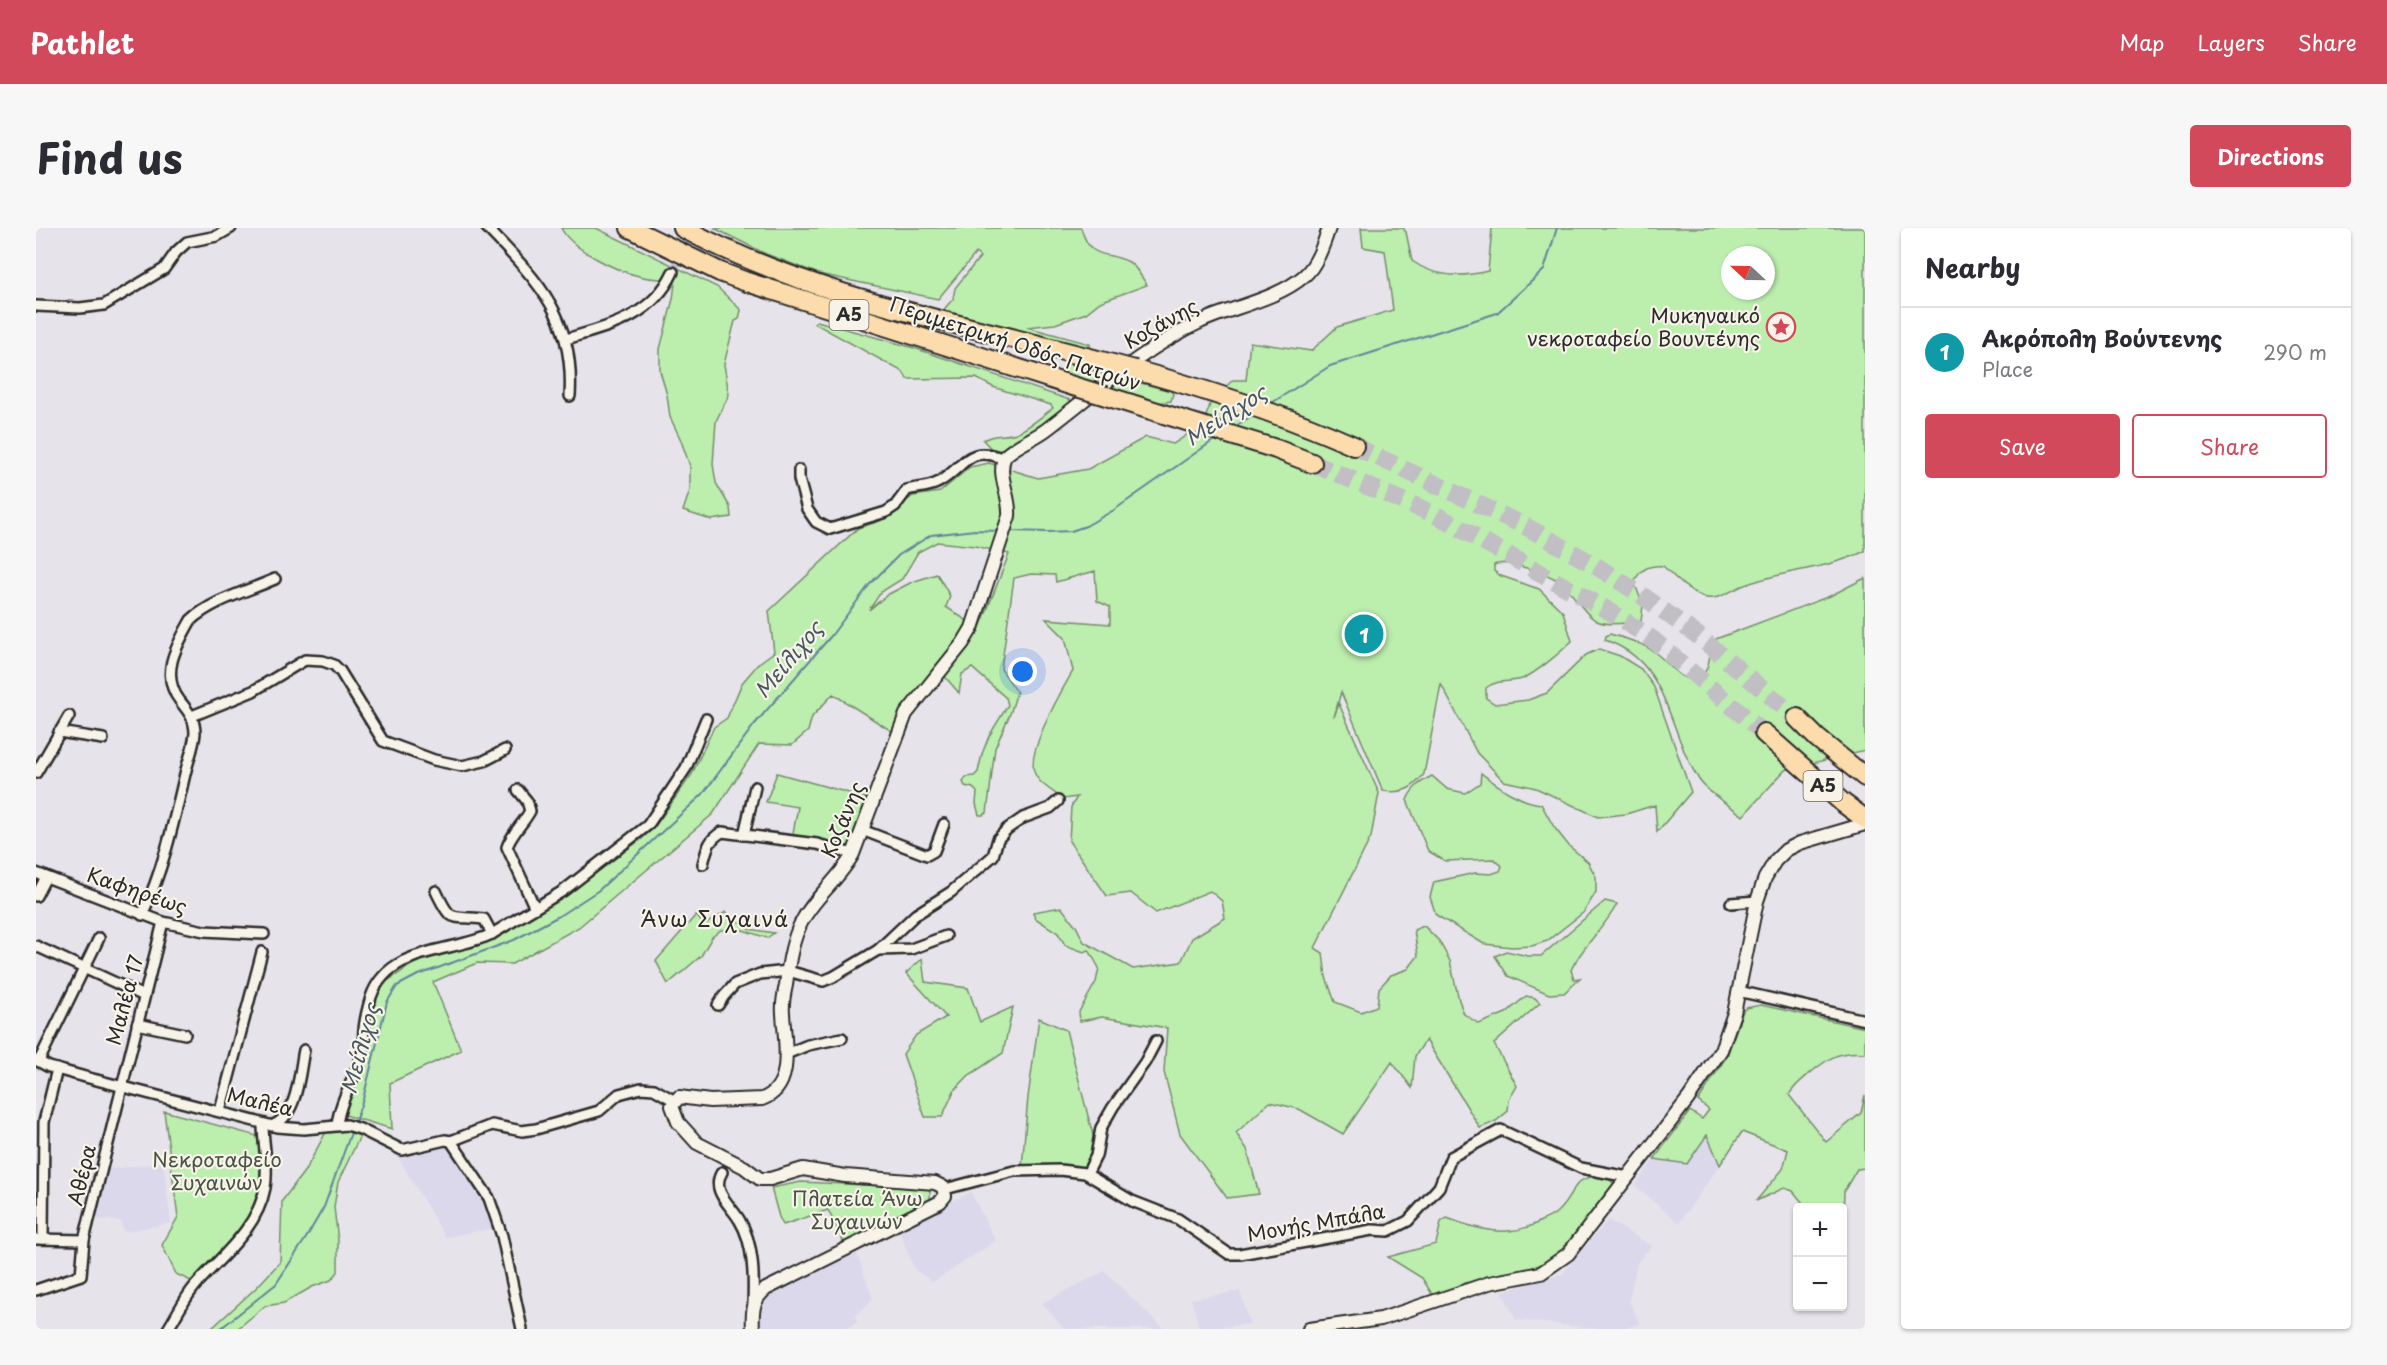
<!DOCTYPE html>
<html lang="en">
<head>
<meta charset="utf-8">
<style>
	body { margin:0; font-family:"Playpen Sans",sans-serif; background:#f7f7f7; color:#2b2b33 }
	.controls { position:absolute; right:18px; bottom:18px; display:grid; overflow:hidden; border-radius:6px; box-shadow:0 2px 4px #0004 }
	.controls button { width:54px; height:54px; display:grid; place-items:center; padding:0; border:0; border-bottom:2px solid #e1e1e2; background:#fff; color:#2b2b33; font:30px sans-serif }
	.compass { position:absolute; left:1685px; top:18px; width:54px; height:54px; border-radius:50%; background:#fff; box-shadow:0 2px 4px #0004; rotate:292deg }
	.you { position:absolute; left:987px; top:444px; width:21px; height:21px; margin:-15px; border:4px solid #fff; border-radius:50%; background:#1a73e8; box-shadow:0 0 0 9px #1a73e833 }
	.badge { display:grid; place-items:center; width:39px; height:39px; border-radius:50%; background:#d1495b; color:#fff; font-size:20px; font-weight:700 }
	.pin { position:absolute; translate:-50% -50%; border:3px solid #fff; box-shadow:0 2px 6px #0006 }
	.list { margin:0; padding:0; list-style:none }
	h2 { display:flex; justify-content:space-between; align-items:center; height:78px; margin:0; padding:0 24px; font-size:26px }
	h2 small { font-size:20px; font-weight:400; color:#7c7c81 }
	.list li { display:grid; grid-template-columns:39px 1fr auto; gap:18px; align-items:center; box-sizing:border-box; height:90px; padding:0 24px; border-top:2px solid #e1e1e2 }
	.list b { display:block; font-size:22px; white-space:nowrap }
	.list p { margin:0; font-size:20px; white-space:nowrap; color:#7c7c81 }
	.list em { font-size:20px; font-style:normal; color:#7c7c81 }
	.actions { display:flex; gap:12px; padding:18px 24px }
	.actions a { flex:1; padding:14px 0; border:2px solid #d1495b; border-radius:6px; text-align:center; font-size:21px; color:#d1495b }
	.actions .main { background:#d1495b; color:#fff }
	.map { position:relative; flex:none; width:1829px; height:1101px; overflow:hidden; border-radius:6px }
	header { display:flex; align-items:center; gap:36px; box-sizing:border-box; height:84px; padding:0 30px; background:#d1495b; color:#fff }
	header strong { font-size:28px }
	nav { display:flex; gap:33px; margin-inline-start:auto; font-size:21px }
	.intro { display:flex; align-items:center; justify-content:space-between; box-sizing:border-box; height:144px; padding:0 36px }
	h1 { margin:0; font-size:42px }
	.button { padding:15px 27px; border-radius:6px; background:#d1495b; color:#fff; font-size:21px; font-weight:700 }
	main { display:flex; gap:36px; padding:0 36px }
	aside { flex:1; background:#fff; border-radius:6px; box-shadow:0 2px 4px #0004 }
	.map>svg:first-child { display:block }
	.built { fill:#dcd8ec }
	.green { fill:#bceeae; stroke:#748c6c; stroke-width:1.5; fill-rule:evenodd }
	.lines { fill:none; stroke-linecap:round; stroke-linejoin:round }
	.stream { stroke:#63849b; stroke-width:2 }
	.minor-tunnel { stroke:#c1bec4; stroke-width:9; stroke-dasharray:9 4.5; stroke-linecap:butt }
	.motorway-tunnel { stroke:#c1bec4; stroke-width:18; stroke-dasharray:18 9; stroke-linecap:butt }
	.minor-casing { stroke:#2b2b2b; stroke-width:14 }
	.tertiary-casing { stroke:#2b2b2b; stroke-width:16 }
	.motorway-casing { stroke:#2b2b2b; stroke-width:22 }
	.minor { stroke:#f7f3e8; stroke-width:9 }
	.tertiary { stroke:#f7f3e8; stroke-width:12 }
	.motorway { stroke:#fcdcac; stroke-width:18 }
	.motorway-bridge-casing { stroke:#2b2b2b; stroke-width:22; stroke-linecap:butt }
	.motorway-bridge { stroke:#fcdcac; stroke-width:18 }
	.labels { text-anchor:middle; stroke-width:4.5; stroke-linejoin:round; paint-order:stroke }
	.shield { fill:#f7f3e8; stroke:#686764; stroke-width:1.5 }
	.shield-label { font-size:18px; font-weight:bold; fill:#2b2b2b }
	.poi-label { font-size:20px; fill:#2b2b2b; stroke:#f7f3e8; text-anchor:end }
	.street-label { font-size:20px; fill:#2b2b2b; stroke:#f7f3e8 }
	.park-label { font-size:20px; fill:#485245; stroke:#f7f3e8 }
	.water-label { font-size:21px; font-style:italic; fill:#475863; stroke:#f7f3e8 }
	.neighbourhood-label { font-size:21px; letter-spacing:1.5px; fill:#2b2b2b; stroke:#f7f3e8 }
</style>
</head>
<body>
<header>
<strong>Pathlet</strong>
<nav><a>Map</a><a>Layers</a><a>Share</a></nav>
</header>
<div class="intro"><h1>Find us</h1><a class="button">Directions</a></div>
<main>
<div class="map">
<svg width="1829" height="1101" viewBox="0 0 1829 1101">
	<rect width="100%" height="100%" fill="#e7e3ea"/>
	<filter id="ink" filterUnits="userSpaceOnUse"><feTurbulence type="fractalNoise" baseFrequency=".0167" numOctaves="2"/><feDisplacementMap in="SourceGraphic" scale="12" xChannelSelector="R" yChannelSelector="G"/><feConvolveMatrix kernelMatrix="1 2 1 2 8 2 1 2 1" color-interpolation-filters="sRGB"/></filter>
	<g filter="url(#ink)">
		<g class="built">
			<path d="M1671 906 1684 937 1643 995 1599 958 1618 931 1651 936Z"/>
			<path d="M411 916 442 960 460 1000 409 1009 362 929Z"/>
			<path d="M127 935 135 995 88 1004 84 993 59 991 73 941Z"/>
			<path d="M935 964 960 1013 897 1054 879 1042 862 1000Z"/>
			<path d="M1572 992 1616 1018 1601 1035 1593 1073 1604 1096 1586 1101H1563L1480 1092 1466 1064 1526 1046Z"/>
			<path d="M820 1022 837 1072 819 1088 822 1094 808 1101H722L721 1079 728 1068Z"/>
			<path d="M1069 1043 1081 1055 1128 1101H1028L1006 1075Z"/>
			<path d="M1204 1063 1214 1096 1164 1101 1155 1071Z"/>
		</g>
		<g class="green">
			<path d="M525 0H560L681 59 705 82 703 91 699 93 688 136 693 167 680 193 677 236 680 255 694 279 695 289 675 292 647 283 654 262V238L644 210 634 189 631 167 624 143V121L637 71 639 55C625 49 616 52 603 48 580 43 535 21 525 0Z"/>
			<path d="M678 0H1045C1055 34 1069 22 1093 34 1100 38 1106 50 1111 57L1064 74 1050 85 1019 96 991 99 1054 116 1055 122 909 85V80L917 71 919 60 944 29 940 25 902 71 783 46 730 26Z"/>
			<path d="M1325 0H1367L1370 4 1376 33C1399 49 1424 50 1452 43L1456 0H1829V323C1790 342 1746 342 1706 358 1694 363 1680 374 1667 369 1651 363 1639 349 1627 338 1613 337 1604 341 1598 354L1607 377 1605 394C1591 394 1571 399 1559 392 1544 382 1538 364 1524 354 1514 346 1469 331 1458 337V343L1465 348 1503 361 1527 384 1536 413C1526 423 1499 446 1486 451 1473 455 1461 451 1450 460V470L1459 476 1492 472 1511 465 1550 427 1563 421 1584 428 1605 441 1618 459 1655 564 1621 604 1619 577 1590 586 1562 589 1500 560 1468 553 1441 525 1405 456 1388 546C1377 561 1366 566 1347 563L1305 464 1298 489 1303 476 1343 565 1335 609 1279 720 1287 725 1290 749 1299 774 1325 784 1341 778 1343 760 1355 747 1372 741 1382 728 1378 702 1388 698 1403 713 1414 733 1423 772 1428 786 1443 796 1470 785 1490 768 1499 770 1504 775 1458 816 1481 858 1473 872 1472 883 1460 893 1444 900 1390 812 1379 828 1376 860 1356 834 1307 906 1263 881 1234 874 1200 905 1211 921 1223 966 1191 970 1144 906 1128 844 1131 800 1066 789 1044 793 1043 784 1060 754 1063 740 1053 722 1048 724 1029 717 1022 705 999 690 997 684 1025 679 1040 698 1048 714 1097 741 1145 734 1156 710 1189 690 1186 673 1174 663 1120 685 1095 665 1071 668 1033 613 1035 579 1041 569 1027 571C1018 564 1003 556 999 546 988 526 1026 462 1037 443L1029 410 1010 391 1074 396V379L1061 373 1059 343 1020 354 1019 347 995 346 978 350 965 441 981 464 974 486 959 520 951 585 947 587H943L940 576 941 564 937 560 929 558 927 554 930 549 938 548 942 544 946 526 953 508 972 477 970 470 936 440 926 446 923 465 905 444 942 405 973 326 939 318 901 314 882 324 866 351 845 364 833 382 851 367 876 354 901 346 914 368 910 379 936 396 857 504 797 466 776 489 772 503 756 517 723 516 677 586 543 699 476 736 441 735 397 754 425 822 354 855 356 901 306 886 338 774 348 755 380 734 449 714 543 655 606 611 620 597 656 546 678 499 691 490 706 455 723 435 738 424 733 383 822 300 844 293 877 268 904 264 934 239 953 235 1002 250 1052 241 1110 209 1137 216C1153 206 1173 194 1174 174L1197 152H1210L1214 114 1275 123 1301 99 1357 82 1349 23 1327 19ZM1694 27H1730V63H1694Z"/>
			<path d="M781 93 878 120 1040 174 967 225C957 225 954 219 947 212 959 205 968 209 980 205 993 200 1006 188 1017 180L1015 177 957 159 940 150 871 151 867 144 778 95Z"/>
			<path d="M1033 136 1135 163 1137 166 1135 173 1121 175 1025 145 1029 137Z"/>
			<path d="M1829 350V522L1749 542 1707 588C1696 579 1672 565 1664 553 1630 503 1635 434 1569 412L1570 408 1574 406C1591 411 1608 415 1622 427 1635 437 1642 452 1661 453 1678 439 1670 424 1680 411L1794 368Z"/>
			<path d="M741 545 831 570 814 620 807 621 756 610 762 579 730 574Z"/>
			<path d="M1445 545C1464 559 1481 573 1505 576L1518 599 1533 618 1552 634 1560 649V664L1548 684 1511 713 1496 718 1476 719 1448 716 1400 687 1394 669 1398 654 1439 645 1455 646 1464 643 1466 638 1458 631 1409 633 1392 623 1371 572C1376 560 1384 554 1396 548L1411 561 1429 565 1444 555Z"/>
			<path d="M1569 673 1581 676C1569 700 1546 718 1535 742L1538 751 1544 750 1528 765 1513 766 1472 748 1459 728 1470 723 1492 728H1505Z"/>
			<path d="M690 684 713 701 738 705 731 710 707 702H685L676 709 665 728 632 756 620 733 660 687 668 697Z"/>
			<path d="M886 731 889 754 932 760 944 794 977 779 967 825 932 848 918 863 906 889H889L867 826 880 807 910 789 870 745Z"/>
			<path d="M1725 777 1829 800V825C1804 822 1792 830 1773 846 1765 853 1758 858 1753 867L1790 914 1825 885 1829 867V940L1821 941 1808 963 1807 990 1806 980 1770 979 1757 963 1748 960 1720 973 1747 941 1752 922 1706 904 1684 937 1671 907 1651 936 1618 931 1654 883 1666 891 1673 882 1662 873 1691 828 1707 783 1710 780Z"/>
			<path d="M1003 790 1030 802 1059 915V922L1050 943 986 939 992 869Z"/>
			<path d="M128 883 221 908C237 978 201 1009 155 1053L140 1046 126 1017 142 989Z"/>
			<path d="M308 902 324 908 302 954 298 979 302 1013V1044L295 1052 276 1059 248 1075 229 1078 201 1101H175L221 1059 244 1034 246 973 270 941 290 904Z"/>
			<path d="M1570 948 1579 957 1532 1018 1516 1033 1409 1067 1396 1066 1386 1050 1352 1029 1400 1016 1405 994 1411 990C1442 1002 1474 1011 1505 993 1510 991 1517 988 1521 984 1543 963 1532 948 1570 948Z"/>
			<path d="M765 954 894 960V973L809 1017 792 982 747 997 743 989 735 960Z"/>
		</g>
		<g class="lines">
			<g class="stream">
				<path d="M1234 176 1294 138 1461 85 1508 42 1521 0"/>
				<path d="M1198 199 1219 186"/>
				<path d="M971 303 1012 304 1035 303 1050 298 1078 282 1181 210"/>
				<path d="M318 897 327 871 351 774 361 758 380 748 478 712 523 688 563 662 667 566 718 497 795 408 834 356 863 327 895 307 939 302 963 303"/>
				<path d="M184 1101 240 1056 270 1010 288 979 316 902"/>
			</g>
			<path class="minor-tunnel" d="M637 44 654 2"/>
			<g class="motorway-tunnel">
				<path d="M1318 218 1491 299 1560 338 1604 366 1661 407 1761 490"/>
				<path d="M1276 235 1398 286 1573 383 1616 411 1728 505"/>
			</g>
			<g class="minor-casing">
				<g id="minor">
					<path d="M451 0C502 53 539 89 534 168"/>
					<path d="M0 78 44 80 68 77 128 41 140 24 151 14 181 8 195 0"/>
					<path d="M530 111C574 98 616 89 637 44"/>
					<path d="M763 242V251L771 281 780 294 794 301 850 284 859 278 871 262C882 259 893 260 903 254 930 238 931 216 968 231"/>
					<path d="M156 488 217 463 269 432 287 433 298 437 304 443 347 513 398 532 426 538 448 533 469 522"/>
					<path d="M23 504 67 511"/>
					<path d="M0 545 33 488"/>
					<path d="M482 562 491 573 494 583C487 596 476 605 471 619L499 680"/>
					<path d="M826 602 891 627 898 623 908 596"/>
					<path d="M708 607 719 559"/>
					<path d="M667 636C671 621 672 612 686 604L781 616 817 626"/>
					<path d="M0 645 127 694 168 703 228 706"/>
					<path d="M400 663C416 697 414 687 448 691L456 706"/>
					<path d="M0 668 10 649"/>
					<path d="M1695 675 1721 673"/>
					<path d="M106 687C127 643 138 593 149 546 152 533 158 519 159 505 159 491 152 483 144 473 123 446 141 417 155 392 177 372 212 363 239 351"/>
					<path d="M0 718 108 768"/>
					<path d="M842 722 875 721 910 708"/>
					<path d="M1702 763 1829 792"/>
					<path d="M682 777 688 768 699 756 724 746 752 743 787 753 797 749 842 722 879 687 915 664 957 628 962 611 971 601 987 590 1014 580 1022 573"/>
					<path d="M101 796 149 806"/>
					<path d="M750 826 772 817 806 810"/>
					<path d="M0 832 13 839 53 850 241 899 268 901 311 897 324 901 366 922 409 912 415 913 453 970 466 1008 486 1101"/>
					<path d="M3 833 63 710"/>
					<path d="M184 883 226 724"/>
					<path d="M301 897C304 871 320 848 327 823 329 816 327 809 328 801 329 791 332 779 335 769 353 718 416 725 456 706L527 663 612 597 650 540 670 491"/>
					<path d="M235 898C262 889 263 846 268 822"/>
					<path d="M415 913 456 897 486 903 500 901 563 883 583 866 605 860 618 861 639 873"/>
					<path d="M686 944C674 963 695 977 704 993 718 1016 718 1050 717 1076"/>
					<path d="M1051 946 1060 928 1065 900 1077 879 1109 834 1120 813"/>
					<path d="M909 961 978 943 1024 942 1049 945 1096 973 1142 991 1193 1026H1204L1336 1002 1352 1003 1372 993 1403 959 1415 929 1465 902 1545 940 1592 949"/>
					<path d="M0 1011 48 1012"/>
					<path d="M7 1011 8 894 21 841"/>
					<path d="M0 1062 45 1047 48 1012 127 694"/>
					<path d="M132 1101C141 1087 148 1071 159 1058 185 1028 221 1002 229 960 233 938 227 918 227 896"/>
				</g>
			</g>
			<g class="tertiary-casing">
				<g id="tertiary">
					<path d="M717 1101C716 1085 716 1072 730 1061L904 974 909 968 907 959 899 955 809 948 767 941 734 951H724L708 939 661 915 642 894 636 878 643 869 674 873 726 871C760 859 748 812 747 785 746 776 748 766 750 757 752 738 756 713 765 695 778 669 803 652 817 626L870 486 927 415 936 400 973 288C975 268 960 247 969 228 980 217 998 211 1011 201 1061 163 1106 121 1164 94 1196 79 1242 71 1268 48 1281 37 1288 15 1293 0"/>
					<path d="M1273 1101 1345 1091 1453 1055 1505 1045 1532 1026 1652 871 1685 822 1698 785 1721 673 1729 650 1739 633 1750 622 1764 615 1829 596"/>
				</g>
			</g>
			<g class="motorway-casing">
				<g id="motorway">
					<path d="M594 0 684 44 708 53 1037 158"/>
					<path d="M647 0C779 71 930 96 1073 135"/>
					<path d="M1099 142C1175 163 1247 186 1318 218"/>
					<path d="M1070 168 1240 221 1276 235"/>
					<path d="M1761 490 1781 510 1829 549"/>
					<path d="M1728 505 1807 575 1829 591"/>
				</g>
			</g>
			<use href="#minor" class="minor"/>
			<use href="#tertiary" class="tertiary"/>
			<use href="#motorway" class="motorway"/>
			<g class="motorway-bridge-casing">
				<g id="motorway-bridge">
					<path d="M1073 135 1099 142"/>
					<path d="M1037 158 1070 168"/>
				</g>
			</g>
			<use href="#motorway-bridge" class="motorway-bridge"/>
		</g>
	</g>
	<defs>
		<g id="sight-ring" transform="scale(1.5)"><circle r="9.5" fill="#f7f3e8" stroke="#d1495b" stroke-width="1.5"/><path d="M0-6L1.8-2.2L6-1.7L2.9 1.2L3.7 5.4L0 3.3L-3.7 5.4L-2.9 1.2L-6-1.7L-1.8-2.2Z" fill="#d1495b"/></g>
	</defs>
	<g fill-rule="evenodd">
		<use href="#sight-ring" x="1745" y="99"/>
	</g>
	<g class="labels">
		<g class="shield">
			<rect x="793.5" y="72" width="39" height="30" rx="4.5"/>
			<rect x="1767.5" y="543" width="39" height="30" rx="4.5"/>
		</g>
		<g class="shield-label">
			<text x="813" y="93">Α5</text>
			<text x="1787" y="564">Α5</text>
		</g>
		<g class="poi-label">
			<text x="1724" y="95">Μυκηναικό<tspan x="1724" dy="23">νεκροταφείο Βουντένης</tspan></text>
		</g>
		<g class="street-label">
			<text transform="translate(1125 96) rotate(-29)" y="7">Κοζάνης</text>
			<text transform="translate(979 116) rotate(18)" y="7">Περιμετρική Οδός Πατρών</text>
			<text transform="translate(807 592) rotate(-67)" y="7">Κοζάνης</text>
			<text transform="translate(101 663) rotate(19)" y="7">Καφηρέως</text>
			<text transform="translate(89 772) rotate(-75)" y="7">Μαλέα 17</text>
			<text transform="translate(224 874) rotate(13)" y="7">Μαλέα</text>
			<text transform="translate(46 947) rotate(-76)" y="7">Αθέρα</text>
			<text transform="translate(1280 995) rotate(-10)" y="7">Μονής Μπάλα</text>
		</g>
		<g class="park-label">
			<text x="181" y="939">Νεκροταφείο<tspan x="181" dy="23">Συχαινών</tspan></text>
			<text x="821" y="978">Πλατεία Άνω<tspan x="821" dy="23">Συχαινών</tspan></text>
		</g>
		<g class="water-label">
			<text transform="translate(1190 188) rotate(-33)" y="7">Μείλιχος</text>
			<text transform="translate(753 432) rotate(-50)" y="7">Μείλιχος</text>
			<text transform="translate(325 821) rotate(-75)" y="7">Μείλιχος</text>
		</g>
		<g class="neighbourhood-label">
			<text x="679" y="699">Άνω Συχαινά</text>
		</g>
	</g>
</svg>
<div class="controls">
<button>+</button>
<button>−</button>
</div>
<svg class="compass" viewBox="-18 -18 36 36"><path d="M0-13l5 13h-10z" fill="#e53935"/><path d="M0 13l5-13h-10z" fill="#7c7c81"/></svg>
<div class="you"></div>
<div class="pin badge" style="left:1328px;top:406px;background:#0f9aa8">1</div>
</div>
<aside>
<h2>Nearby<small></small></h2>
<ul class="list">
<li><span class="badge" style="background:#0f9aa8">1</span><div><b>Ακρόπολη Βούντενης</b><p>Place</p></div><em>290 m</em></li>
</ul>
<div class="actions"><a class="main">Save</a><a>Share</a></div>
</aside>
</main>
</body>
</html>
